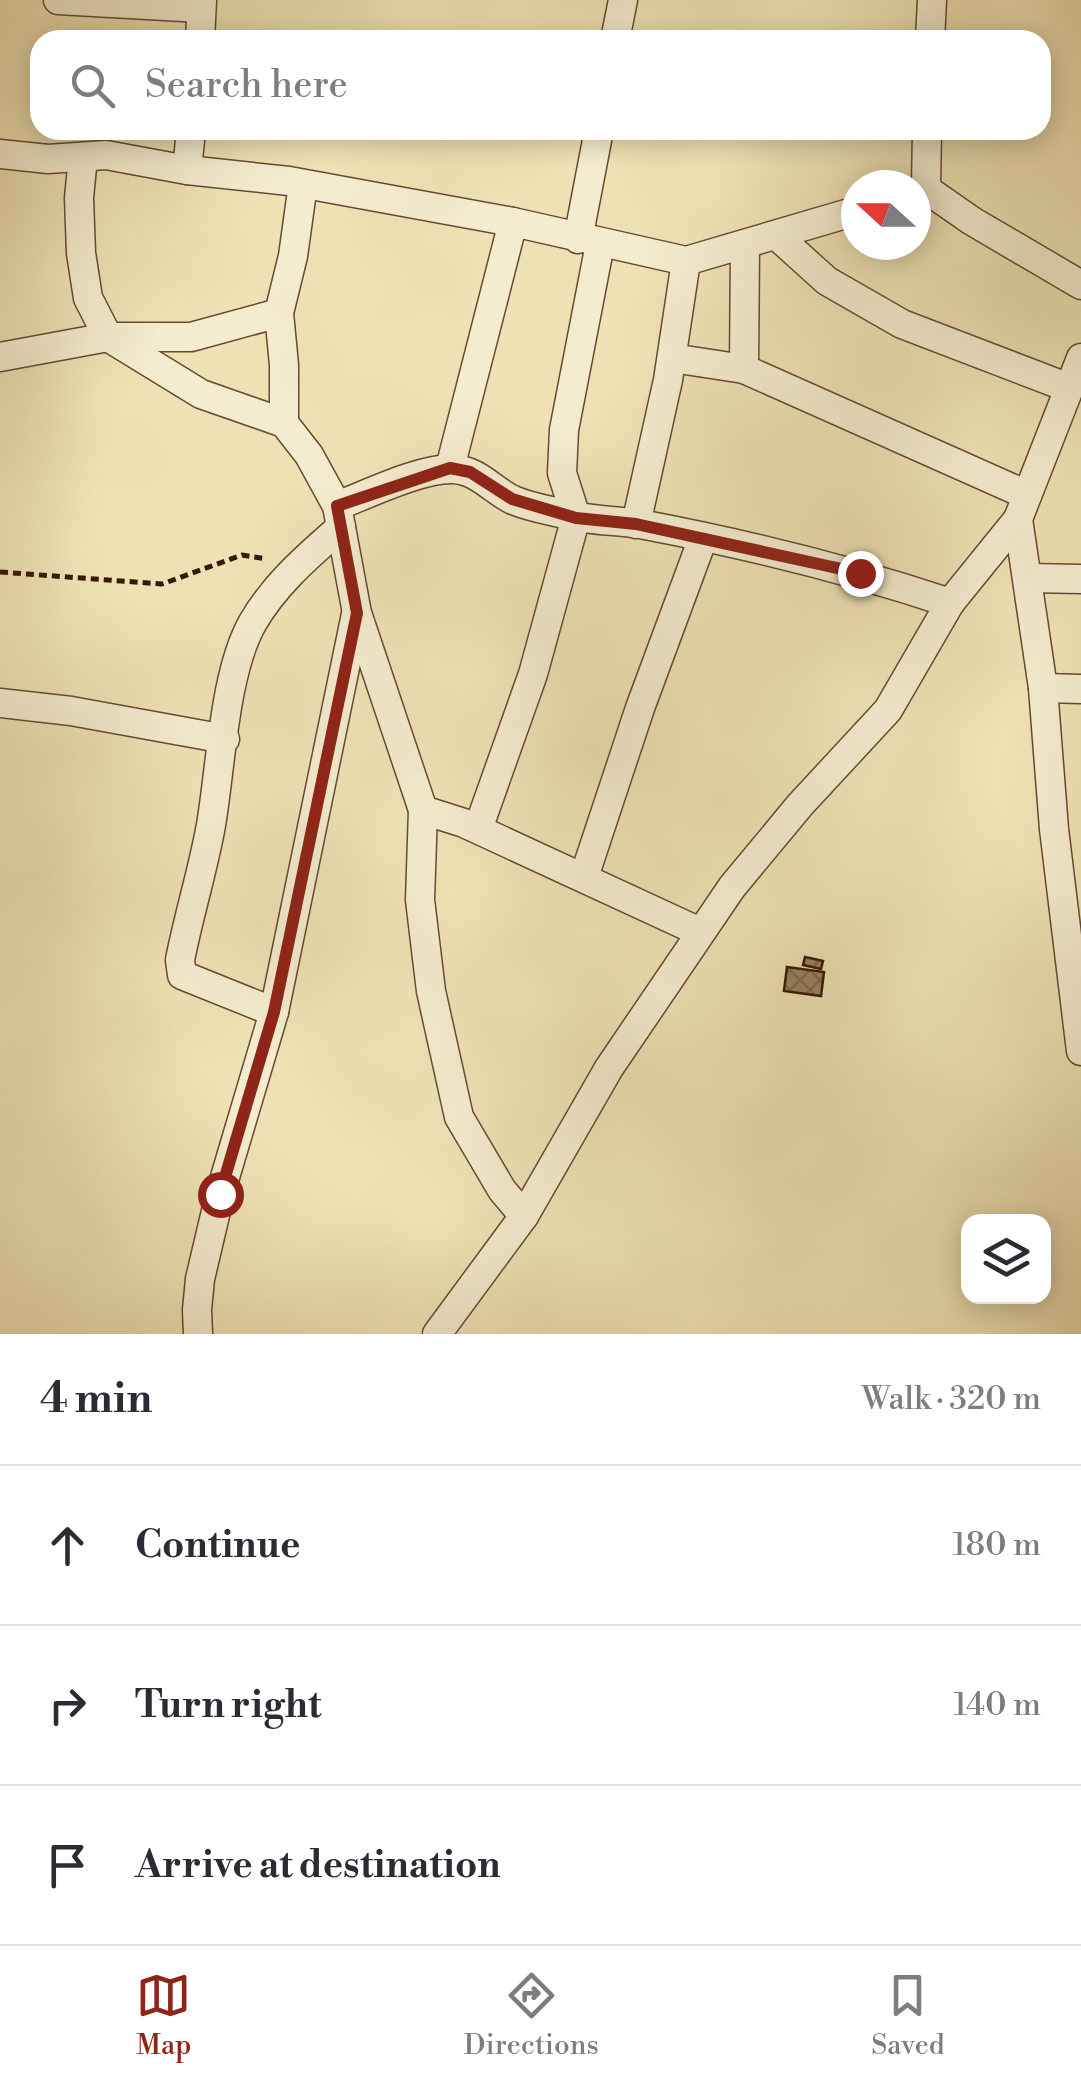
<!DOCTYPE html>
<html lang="en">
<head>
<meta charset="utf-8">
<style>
	body { margin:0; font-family:"Libre Bodoni",serif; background:#f2f2f3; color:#2b2b33 }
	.controls { position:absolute; right:30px; bottom:30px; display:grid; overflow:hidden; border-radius:20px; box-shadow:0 5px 25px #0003 }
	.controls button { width:90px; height:90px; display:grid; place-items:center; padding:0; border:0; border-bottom:2px solid #e1e1e2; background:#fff; color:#2b2b33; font:50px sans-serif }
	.compass { position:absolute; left:841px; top:170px; width:90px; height:90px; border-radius:50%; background:#fff; box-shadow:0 5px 25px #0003; rotate:291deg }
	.stop { position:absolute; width:30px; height:30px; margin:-22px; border:8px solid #8f2418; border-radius:50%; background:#fff }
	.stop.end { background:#8f2418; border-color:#fff; box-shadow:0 2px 10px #0008 }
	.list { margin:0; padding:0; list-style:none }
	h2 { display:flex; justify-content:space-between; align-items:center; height:130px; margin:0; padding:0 40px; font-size:42px }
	h2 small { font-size:32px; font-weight:400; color:#7c7c81 }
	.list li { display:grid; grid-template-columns:65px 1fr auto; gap:30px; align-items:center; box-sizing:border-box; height:160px; padding:0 40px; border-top:2px solid #e1e1e2 }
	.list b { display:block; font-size:38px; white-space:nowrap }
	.list em { font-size:32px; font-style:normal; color:#7c7c81 }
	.icon { flex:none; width:55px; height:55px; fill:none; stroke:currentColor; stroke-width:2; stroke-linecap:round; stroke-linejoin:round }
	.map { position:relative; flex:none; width:1081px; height:1334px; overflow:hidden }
	.search { position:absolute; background:#fff; box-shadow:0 5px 25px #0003; left:30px; right:30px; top:30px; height:110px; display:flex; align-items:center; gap:25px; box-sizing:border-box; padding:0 35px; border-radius:30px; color:#7c7c81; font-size:38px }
	.sheet { height:610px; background:#fff }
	nav { display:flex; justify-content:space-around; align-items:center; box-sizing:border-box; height:140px; border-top:2px solid #e1e1e2; background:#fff; font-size:28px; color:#7c7c81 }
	nav a { display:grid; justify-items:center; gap:5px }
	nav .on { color:#8f2418 }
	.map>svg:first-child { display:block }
	.building { fill:url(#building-cross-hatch); stroke:#371707; stroke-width:2.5 }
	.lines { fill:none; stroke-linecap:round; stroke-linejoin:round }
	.minor-casing { stroke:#654a32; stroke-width:31 }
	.path { stroke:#371707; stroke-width:5; stroke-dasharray:8 5; stroke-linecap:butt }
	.minor { stroke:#f4ecce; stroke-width:28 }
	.route { stroke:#8f2418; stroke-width:12 }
</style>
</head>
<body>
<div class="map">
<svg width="1081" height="1334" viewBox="0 0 1081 1334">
	<defs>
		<pattern id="building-cross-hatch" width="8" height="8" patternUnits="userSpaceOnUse" patternTransform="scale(2.5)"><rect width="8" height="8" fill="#968161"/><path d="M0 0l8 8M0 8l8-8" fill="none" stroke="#7b694e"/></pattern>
	</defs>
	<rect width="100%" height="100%" fill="#eee2b4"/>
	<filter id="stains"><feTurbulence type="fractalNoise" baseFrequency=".002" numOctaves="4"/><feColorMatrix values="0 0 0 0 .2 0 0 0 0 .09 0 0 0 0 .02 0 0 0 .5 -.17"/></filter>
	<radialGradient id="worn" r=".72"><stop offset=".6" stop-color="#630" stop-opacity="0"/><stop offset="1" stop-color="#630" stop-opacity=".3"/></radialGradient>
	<g class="building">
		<path d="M805 957 823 961 821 969 803 965Z"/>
		<path d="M787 967 824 972 821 996 784 991Z"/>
	</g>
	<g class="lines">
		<g class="minor-casing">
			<g id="minor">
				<path d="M58 0 201 8"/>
				<path d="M200 40 202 0"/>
				<path d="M615 40 623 0"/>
				<path d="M930 40 932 0"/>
				<path d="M0 154 48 159 106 155 187 170 289 181 513 222 686 261 856 211"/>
				<path d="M83 157 79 198 81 253 88 298 108 337 201 394 284 423 309 455 337 506 357 613 423 810 420 900 431 991 459 1117 502 1190 524 1216"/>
				<path d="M187 170 191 130"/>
				<path d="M926 189 972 221 1081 285"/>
				<path d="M926 189 927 130"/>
				<path d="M776 235 827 281 902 324 1069 388"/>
				<path d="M578 239 599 130"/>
				<path d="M0 357 108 337H191L279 313"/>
				<path d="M672 358 744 369 1027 495"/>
				<path d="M1081 358 1018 519 1043 688 1054 829 1081 1051"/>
				<path d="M744 369 745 245"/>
				<path d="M284 423V365L279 313 293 256 303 184"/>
				<path d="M450 468 513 222"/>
				<path d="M337 506C368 494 421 468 453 469 478 470 492 490 513 500 529 507 548 510 564 514 589 521 615 520 640 524 746 544 848 569 950 603"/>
				<path d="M636 524 668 380 686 261"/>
				<path d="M1029 578 1081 579"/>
				<path d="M1043 688 1081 689"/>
				<path d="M0 703 71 711 225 739"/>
				<path d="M423 810 464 823 700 932"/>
				<path d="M478 829 533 674 576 517 562 473 564 430 600 244"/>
				<path d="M584 877 640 708 703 538"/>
				<path d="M274 1012 182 975 180 960C189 914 203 870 211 825 221 767 224 672 253 622 275 584 308 556 341 527"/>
				<path d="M198 1334 197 1310 200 1279 220 1194 274 1012 356 614"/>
				<path d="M437 1334 524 1216 609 1068 732 887 800 805 888 710 950 603 1018 519"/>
			</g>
		</g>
		<path class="path" d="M0 572 162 584 242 555 267 559"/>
		<use href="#minor" class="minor"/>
	</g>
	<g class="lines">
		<path class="route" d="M220 1194 274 1012 357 613 337 506 450 468 470 472 512 499 576 518 636 524 860 573"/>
	</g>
	<rect width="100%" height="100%" filter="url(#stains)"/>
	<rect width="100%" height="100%" fill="url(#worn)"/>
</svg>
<div class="controls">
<button><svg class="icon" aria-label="layers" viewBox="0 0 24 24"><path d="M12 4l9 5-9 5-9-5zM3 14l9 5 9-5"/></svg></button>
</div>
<svg class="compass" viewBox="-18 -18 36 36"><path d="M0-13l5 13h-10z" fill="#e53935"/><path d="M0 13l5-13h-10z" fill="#7c7c81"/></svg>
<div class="stop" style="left:220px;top:1194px"></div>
<div class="stop end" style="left:860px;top:573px"></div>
<div class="search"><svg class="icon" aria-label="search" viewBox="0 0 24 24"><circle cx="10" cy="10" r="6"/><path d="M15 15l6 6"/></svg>Search here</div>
</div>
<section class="sheet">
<h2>4 min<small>Walk · 320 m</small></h2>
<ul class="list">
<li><svg class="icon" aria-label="ahead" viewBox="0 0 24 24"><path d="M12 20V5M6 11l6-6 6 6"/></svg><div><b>Continue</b></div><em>180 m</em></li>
<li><svg class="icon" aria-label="right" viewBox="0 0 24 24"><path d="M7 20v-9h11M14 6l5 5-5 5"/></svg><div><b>Turn right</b></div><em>140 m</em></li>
<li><svg class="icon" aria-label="arrive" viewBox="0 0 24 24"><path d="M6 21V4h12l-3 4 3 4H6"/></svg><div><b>Arrive at destination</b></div></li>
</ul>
</section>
<nav>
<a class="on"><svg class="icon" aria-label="map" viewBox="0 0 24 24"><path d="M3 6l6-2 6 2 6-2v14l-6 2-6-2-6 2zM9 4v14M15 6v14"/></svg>Map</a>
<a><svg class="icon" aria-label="directions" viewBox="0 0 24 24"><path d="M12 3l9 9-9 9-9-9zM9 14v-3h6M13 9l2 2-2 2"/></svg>Directions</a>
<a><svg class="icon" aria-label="saved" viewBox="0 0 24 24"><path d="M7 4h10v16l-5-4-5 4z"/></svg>Saved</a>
</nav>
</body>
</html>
